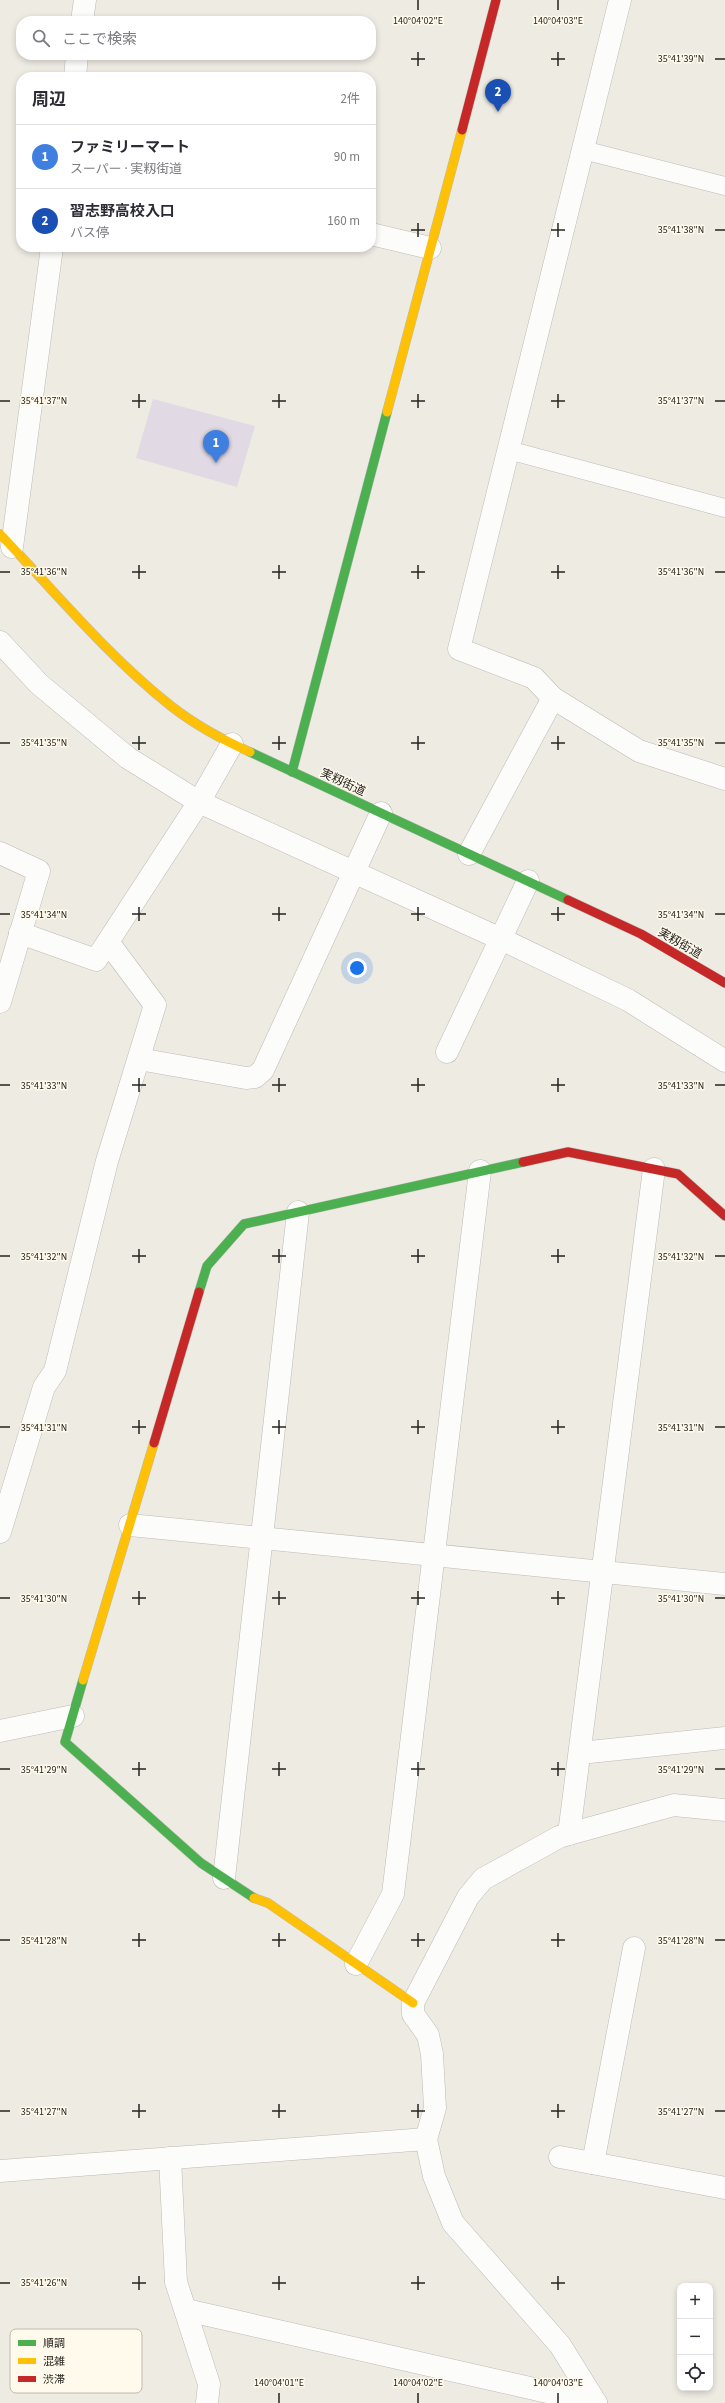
<!DOCTYPE html>
<html lang="ja">
<head>
<meta charset="utf-8">
<style>
	body { margin:0; font-family:"Source Sans 3","Noto Sans JP",sans-serif; background:#f2f2f3; color:#2b2b33 }
	.controls { position:absolute; right:12px; bottom:12px; display:grid; overflow:hidden; border-radius:8px; box-shadow:0 2px 6px #0003 }
	.controls button { width:36px; height:36px; display:grid; place-items:center; padding:0; border:0; border-bottom:1px solid #e1e1e2; background:#fff; color:#2b2b33; font:20px sans-serif }
	.you { position:absolute; left:357px; top:968px; width:14px; height:14px; margin:-10px; border:3px solid #fff; border-radius:50%; background:#1a73e8; box-shadow:0 0 0 6px #1a73e833 }
	.badge { display:grid; place-items:center; width:26px; height:26px; border-radius:50%; background:#111827; color:#fff; font-size:13px; font-weight:700 }
	.pin { position:absolute; translate:-50% -33px; filter:drop-shadow(0 1px 2px #0008) }
	.pin::after { content:''; position:absolute; top:21px; width:14px; height:12px; background:inherit; clip-path:polygon(0 0,100% 0,50% 100%) }
	.list { margin:0; padding:0; list-style:none }
	h2 { display:flex; justify-content:space-between; align-items:center; height:52px; margin:0; padding:0 16px; font-size:17px }
	h2 small { font-size:13px; font-weight:400; color:#7c7c81 }
	.list li { display:grid; grid-template-columns:26px 1fr auto; gap:12px; align-items:center; box-sizing:border-box; height:64px; padding:0 16px; border-top:1px solid #e1e1e2 }
	.list b { display:block; font-size:15px; white-space:nowrap }
	.list p { margin:0; font-size:13px; white-space:nowrap; color:#7c7c81 }
	.list em { font-size:13px; font-style:normal; color:#7c7c81 }
	.icon { flex:none; width:22px; height:22px; fill:none; stroke:currentColor; stroke-width:2; stroke-linecap:round; stroke-linejoin:round }
	.map { position:relative; flex:none; width:725px; height:2403px; overflow:hidden }
	.search { position:absolute; background:#fff; box-shadow:0 2px 6px #0003; left:16px; top:16px; width:360px; height:44px; display:flex; align-items:center; gap:10px; box-sizing:border-box; padding:0 14px; border-radius:16px; color:#7c7c81; font-size:15px }
	.panel { position:absolute; background:#fff; box-shadow:0 2px 6px #0003; left:16px; top:72px; width:360px; height:180px; border-radius:16px }
	.map>svg:first-child { display:block }
	.building { fill:#e1dae4 }
	.lines { fill:none; stroke-linecap:round; stroke-linejoin:round }
	.lane-casing { stroke:#bcbbb5; stroke-width:19 }
	.street-casing { stroke:#bcbbb5; stroke-width:23 }
	.fast-casing { stroke:#bcbbb5; stroke-width:10 }
	.slow-casing { stroke:#bcbbb5; stroke-width:10 }
	.jam-casing { stroke:#bcbbb5; stroke-width:10 }
	.lane { stroke:#fcfcfb; stroke-width:18 }
	.street { stroke:#fcfcfb; stroke-width:22 }
	.fast { stroke:#4caf50; stroke-width:9 }
	.slow { stroke:#ffc107; stroke-width:9 }
	.jam { stroke:#c62828; stroke-width:9 }
	.ticks { fill:none; stroke:#26241f; stroke-width:1.5 }
	.labels { text-anchor:middle; stroke-width:3; stroke-linejoin:round; paint-order:stroke }
	.street-label { font-size:12px; fill:#26241f; stroke:#fffaec }
	.key { fill:#fffaec; stroke:#bebaae; stroke-width:1 }
	.key-label { font-size:11px; fill:#26241f }
	.ticks-label { font-size:10px; text-anchor:middle; fill:#26241f; stroke:#fffaec; stroke-width:3; stroke-linejoin:round; paint-order:stroke }
</style>
</head>
<body>
<div class="map">
<svg width="725" height="2403" viewBox="0 0 725 2403">
	<rect width="100%" height="100%" fill="#eeebe3"/>
	<path class="building" d="M153 399 255 426 237 487 136 458Z"/>
	<g class="lines">
		<g class="lane-casing">
			<g id="lane">
				<path d="M583 150 725 186"/>
				<path d="M508 450 725 508"/>
			</g>
		</g>
		<g class="street-casing">
			<g id="street">
				<path d="M82 21 85 0"/>
				<path d="M75 77 77 55"/>
				<path d="M371 234 430 248"/>
				<path d="M12 547 52 247"/>
				<path d="M0 642 39 684 128 758 199 802 501 939 628 1000 725 1061"/>
				<path d="M553 698 639 751 725 779"/>
				<path d="M0 853 39 871 0 1002"/>
				<path d="M469 854 553 698 534 678 459 649 620 0"/>
				<path d="M20 933 96 960 199 802 232 744"/>
				<path d="M447 1052 528 881"/>
				<path d="M139 1059 246 1078 255 1077 263 1070 381 813"/>
				<path d="M130 1525 725 1584"/>
				<path d="M0 1532 44 1387 55 1371 107 1161 155 1005 108 942"/>
				<path d="M0 1731 73 1716"/>
				<path d="M580 1753 725 1738"/>
				<path d="M569 1834 654 1169"/>
				<path d="M224 1878 298 1212"/>
				<path d="M356 1964 393 1894 480 1171"/>
				<path d="M426 2139 435 2108 432 2054 428 2035 413 2014V2003L468 1897 483 1879 559 1837 569 1834 674 1805 725 1810"/>
				<path d="M560 2157 725 2188"/>
				<path d="M170 2158 176 2282 209 2384 207 2403"/>
				<path d="M593 2163 634 1948"/>
				<path d="M0 2171 426 2139 434 2176 453 2223 560 2345 596 2403"/>
				<path d="M186 2310 596 2403"/>
			</g>
		</g>
		<g class="fast-casing">
			<g id="fast">
				<path d="M250 752 568 900"/>
				<path d="M292 772 387 412"/>
				<path d="M199 1292 207 1266 244 1224 523 1162"/>
				<path d="M83 1680 65 1742 201 1863 254 1898"/>
			</g>
		</g>
		<g class="slow-casing">
			<g id="slow">
				<path d="M387 412 462 130"/>
				<path d="M0 534C55 592 108 656 171 706 194 724 223 740 250 752"/>
				<path d="M83 1680 154 1443"/>
				<path d="M254 1898 268 1903 413 2003"/>
			</g>
		</g>
		<g class="jam-casing">
			<g id="jam">
				<path d="M462 130 496 0"/>
				<path d="M568 900 641 934 725 983"/>
				<path d="M523 1162 568 1152 678 1174 725 1216"/>
				<path d="M154 1443 199 1292"/>
			</g>
		</g>
		<use href="#lane" class="lane"/>
		<use href="#street" class="street"/>
		<use href="#fast" class="fast"/>
		<use href="#slow" class="slow"/>
		<use href="#jam" class="jam"/>
	</g>
	<path class="ticks" d="M418 0V10M558 0V10M418 52V66M558 52V66M411 59H425M551 59H565M715 59H725M418 223V237M558 223V237M411 230H425M551 230H565M715 230H725M139 394V408M279 394V408M418 394V408M558 394V408M0 401H10M132 401H146M272 401H286M411 401H425M551 401H565M715 401H725M139 565V579M279 565V579M418 565V579M558 565V579M0 572H10M132 572H146M272 572H286M411 572H425M551 572H565M715 572H725M139 736V750M279 736V750M418 736V750M558 736V750M0 743H10M132 743H146M272 743H286M411 743H425M551 743H565M715 743H725M139 907V921M279 907V921M418 907V921M558 907V921M0 914H10M132 914H146M272 914H286M411 914H425M551 914H565M715 914H725M139 1078V1092M279 1078V1092M418 1078V1092M558 1078V1092M0 1085H10M132 1085H146M272 1085H286M411 1085H425M551 1085H565M715 1085H725M139 1249V1263M279 1249V1263M418 1249V1263M558 1249V1263M0 1256H10M132 1256H146M272 1256H286M411 1256H425M551 1256H565M715 1256H725M139 1420V1434M279 1420V1434M418 1420V1434M558 1420V1434M0 1427H10M132 1427H146M272 1427H286M411 1427H425M551 1427H565M715 1427H725M139 1591V1605M279 1591V1605M418 1591V1605M558 1591V1605M0 1598H10M132 1598H146M272 1598H286M411 1598H425M551 1598H565M715 1598H725M139 1762V1776M279 1762V1776M418 1762V1776M558 1762V1776M0 1769H10M132 1769H146M272 1769H286M411 1769H425M551 1769H565M715 1769H725M139 1933V1947M279 1933V1947M418 1933V1947M558 1933V1947M0 1940H10M132 1940H146M272 1940H286M411 1940H425M551 1940H565M715 1940H725M139 2104V2118M279 2104V2118M418 2104V2118M558 2104V2118M0 2111H10M132 2111H146M272 2111H286M411 2111H425M551 2111H565M715 2111H725M139 2276V2290M279 2276V2290M418 2276V2290M558 2276V2290M0 2283H10M132 2283H146M272 2283H286M411 2283H425M551 2283H565M279 2393V2403M418 2393V2403M558 2393V2403"/>
	<g class="labels">
		<g class="street-label">
			<text transform="translate(343 782) rotate(25)" y="4">実籾街道</text>
			<text transform="translate(680 943) rotate(30)" y="4">実籾街道</text>
		</g>
	</g>
	<rect x="10" y="2329" width="132" height="64" rx="6" class="key"/>
	<rect x="18" y="2340" width="18" height="6" fill="#4caf50"/>
	<rect x="18" y="2358" width="18" height="6" fill="#ffc107"/>
	<rect x="18" y="2376" width="18" height="6" fill="#c62828"/>
	<g class="key-label">
		<text x="43" y="2347">順調</text>
		<text x="43" y="2365">混雑</text>
		<text x="43" y="2383">渋滞</text>
	</g>
	<g class="ticks-label">
		<text x="418" y="24">140°04'02"E</text>
		<text x="558" y="24">140°04'03"E</text>
		<text x="681" y="62">35°41'39"N</text>
		<text x="681" y="233">35°41'38"N</text>
		<text x="44" y="404">35°41'37"N</text>
		<text x="681" y="404">35°41'37"N</text>
		<text x="44" y="575">35°41'36"N</text>
		<text x="681" y="575">35°41'36"N</text>
		<text x="44" y="746">35°41'35"N</text>
		<text x="681" y="746">35°41'35"N</text>
		<text x="44" y="918">35°41'34"N</text>
		<text x="681" y="918">35°41'34"N</text>
		<text x="44" y="1089">35°41'33"N</text>
		<text x="681" y="1089">35°41'33"N</text>
		<text x="44" y="1260">35°41'32"N</text>
		<text x="681" y="1260">35°41'32"N</text>
		<text x="44" y="1431">35°41'31"N</text>
		<text x="681" y="1431">35°41'31"N</text>
		<text x="44" y="1602">35°41'30"N</text>
		<text x="681" y="1602">35°41'30"N</text>
		<text x="44" y="1773">35°41'29"N</text>
		<text x="681" y="1773">35°41'29"N</text>
		<text x="44" y="1944">35°41'28"N</text>
		<text x="681" y="1944">35°41'28"N</text>
		<text x="44" y="2115">35°41'27"N</text>
		<text x="681" y="2115">35°41'27"N</text>
		<text x="44" y="2286">35°41'26"N</text>
		<text x="279" y="2386">140°04'01"E</text>
		<text x="418" y="2386">140°04'02"E</text>
		<text x="558" y="2386">140°04'03"E</text>
	</g>
</svg>
<div class="controls">
<button>+</button>
<button>−</button>
<button><svg class="icon" aria-label="locate" viewBox="0 0 24 24"><circle cx="12" cy="12" r="6"/><path d="M12 2v4M12 18v4M2 12h4M18 12h4"/></svg></button>
</div>
<div class="you"></div>
<div class="pin badge" style="left:216px;top:463px;background:#3f7fe0">1</div>
<div class="pin badge" style="left:498px;top:112px;background:#1a4fb4">2</div>
<div class="search"><svg class="icon" aria-label="search" viewBox="0 0 24 24"><circle cx="10" cy="10" r="6"/><path d="M15 15l6 6"/></svg>ここで検索</div>
<section class="panel">
<h2>周辺<small>2件</small></h2>
<ul class="list">
<li><span class="badge" style="background:#3f7fe0">1</span><div><b>ファミリーマート</b><p>スーパー · 実籾街道</p></div><em>90 m</em></li>
<li><span class="badge" style="background:#1a4fb4">2</span><div><b>習志野高校入口</b><p>バス停</p></div><em>160 m</em></li>
</ul>
</section>
</div>
</body>
</html>
